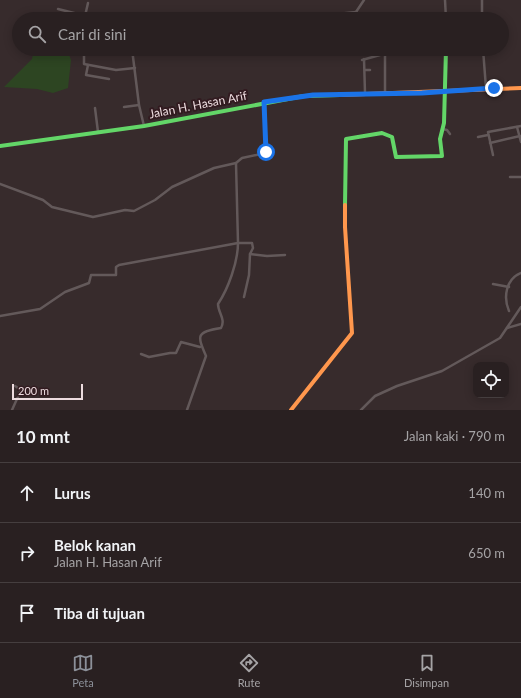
<!DOCTYPE html>
<html lang="id">
<head>
<meta charset="utf-8">
<style>
	body { margin:0; font-family:Lato,sans-serif; background:#31282a; color:#f1f3f6 }
	.controls { position:absolute; right:12px; bottom:12px; display:grid; overflow:hidden; border-radius:8px; box-shadow:0 2px 10px #0003 }
	.controls button { width:36px; height:36px; display:grid; place-items:center; padding:0; border:0; border-bottom:1px solid #453e3f; background:#292021; color:#f1f3f6; font:20px sans-serif }
	.scale { position:absolute; left:12px; bottom:10px; width:71px; box-sizing:border-box; padding-left:4px; border:2px solid #ecdbde; border-top:0; font-size:11px; line-height:14px; white-space:nowrap; color:#ecdbde; -webkit-text-stroke:3px #321b20; paint-order:stroke }
	.stop { position:absolute; width:12px; height:12px; margin:-9px; border:3px solid #1a73e8; border-radius:50%; background:#fff }
	.stop.end { background:#1a73e8; border-color:#fff; box-shadow:0 1px 4px #0008 }
	.list { margin:0; padding:0; list-style:none }
	h2 { display:flex; justify-content:space-between; align-items:center; height:52px; margin:0; padding:0 16px; font-size:17px }
	h2 small { font-size:13px; font-weight:400; color:#a5a3a5 }
	.list li { display:grid; grid-template-columns:26px 1fr auto; gap:12px; align-items:center; box-sizing:border-box; height:60px; padding:0 16px; border-top:1px solid #453e3f }
	.list b { display:block; font-size:15px; white-space:nowrap }
	.list p { margin:0; font-size:13px; white-space:nowrap; color:#a5a3a5 }
	.list em { font-size:13px; font-style:normal; color:#a5a3a5 }
	.icon { flex:none; width:22px; height:22px; fill:none; stroke:currentColor; stroke-width:2; stroke-linecap:round; stroke-linejoin:round }
	.map { position:relative; flex:none; width:521px; height:410px; overflow:hidden }
	.search { position:absolute; background:#292021; box-shadow:0 2px 10px #0003; left:12px; right:12px; top:12px; height:44px; display:flex; align-items:center; gap:10px; box-sizing:border-box; padding:0 14px; border-radius:22px; color:#a5a3a5; font-size:15px }
	.sheet { height:232px; background:#292021 }
	nav { display:flex; justify-content:space-around; align-items:center; box-sizing:border-box; height:56px; border-top:1px solid #453e3f; background:#292021; font-size:11px; color:#a5a3a5 }
	nav a { display:grid; justify-items:center; gap:2px }
	nav .on { color:#8c9099 }
	.map>svg:first-child { display:block }
	.green { fill:#2d4522 }
	.lines { fill:none; stroke-linecap:round; stroke-linejoin:round }
	.street { stroke:#63595a; stroke-width:2.5 }
	.fast { stroke:#63d668; stroke-width:4 }
	.slow { stroke:#ff974d; stroke-width:4 }
	.route { stroke:#1a73e8; stroke-width:5 }
	.labels { text-anchor:middle; stroke-width:4; stroke-linejoin:round; paint-order:stroke }
	.street-label { font-size:12px; fill:#ecdbde; stroke:#321b20 }
</style>
</head>
<body>
<div class="map">
<svg width="521" height="410" viewBox="0 0 521 410">
	<rect width="100%" height="100%" fill="#372b2c"/>
	<path class="green" d="M34 49H67L71 60 68 88 53 93 37 89 4 87 32 59Z"/>
	<g class="lines">
		<g class="street">
			<path d="M445 0 446 19"/>
			<path d="M482 0V19"/>
			<path d="M58 9 82 15 85 16V19"/>
			<path d="M356 12 364 0"/>
			<path d="M85 16 88 3"/>
			<path d="M125 18V19"/>
			<path d="M329 19 337 14 356 12 368 19"/>
			<path d="M84 49V64L116 70 135 68"/>
			<path d="M90 49H107"/>
			<path d="M119 49 121 52 133 55"/>
			<path d="M132 49 139 105 144 126"/>
			<path d="M379 49V54L385 55V94"/>
			<path d="M483 49 486 88"/>
			<path d="M364 59 365 93"/>
			<path d="M362 60 380 55"/>
			<path d="M88 65 86 75 109 79"/>
			<path d="M365 70H370"/>
			<path d="M124 107 139 105"/>
			<path d="M95 108 98 132"/>
			<path d="M517 127 521 142"/>
			<path d="M442 129 447 130 450 134"/>
			<path d="M478 137 488 135"/>
			<path d="M490 143 520 136"/>
			<path d="M493 155 488 132 521 126"/>
			<path d="M510 177H521"/>
			<path d="M0 184 43 200 52 207 93 217 125 210 134 211 155 200 172 187 214 168 236 163 242 158 266 153 265 103"/>
			<path d="M493 284 509 287"/>
			<path d="M244 297 249 275 250 254"/>
			<path d="M509 311C503 297 506 279 521 273"/>
			<path d="M0 316 40 309 65 292 89 283 91 275H116V267L119 265 238 243 236 163"/>
			<path d="M507 328 521 324"/>
			<path d="M141 354 149 357 170 353H176L181 342 200 347"/>
			<path d="M12 410 21 390 15 386"/>
			<path d="M187 410 206 356C197 335 196 332 221 328 226 319 218 313 218 304 228 289 238 262 238 243H252L253 248 250 254 267 256 285 255"/>
			<path d="M361 410 375 396 397 386 442 371 500 338 521 307"/>
		</g>
		<g class="fast">
			<path d="M0 146 144 126 304 96 340 95"/>
			<path d="M345 205 346 139 382 133 392 137 396 157 442 156 440 139 444 123 446 49"/>
		</g>
		<g class="slow">
			<path d="M340 95 521 88"/>
			<path d="M291 410 352 333 345 227V205"/>
		</g>
	</g>
	<g class="lines">
		<path class="route" d="M266 152 264 102 313 95 422 93 494 88"/>
	</g>
	<g class="labels">
		<g class="street-label">
			<text transform="translate(198 105) rotate(-11)" y="4">Jalan H. Hasan Arif</text>
		</g>
	</g>
</svg>
<div class="controls">
<button><svg class="icon" aria-label="locate" viewBox="0 0 24 24"><circle cx="12" cy="12" r="6"/><path d="M12 2v4M12 18v4M2 12h4M18 12h4"/></svg></button>
</div>
<div class="scale">200 m</div>
<div class="stop" style="left:266px;top:152px"></div>
<div class="stop end" style="left:494px;top:88px"></div>
<div class="search"><svg class="icon" aria-label="search" viewBox="0 0 24 24"><circle cx="10" cy="10" r="6"/><path d="M15 15l6 6"/></svg>Cari di sini</div>
</div>
<section class="sheet">
<h2>10 mnt<small>Jalan kaki · 790 m</small></h2>
<ul class="list">
<li><svg class="icon" aria-label="ahead" viewBox="0 0 24 24"><path d="M12 20V5M6 11l6-6 6 6"/></svg><div><b>Lurus</b></div><em>140 m</em></li>
<li><svg class="icon" aria-label="right" viewBox="0 0 24 24"><path d="M7 20v-9h11M14 6l5 5-5 5"/></svg><div><b>Belok kanan</b><p>Jalan H. Hasan Arif</p></div><em>650 m</em></li>
<li><svg class="icon" aria-label="arrive" viewBox="0 0 24 24"><path d="M6 21V4h12l-3 4 3 4H6"/></svg><div><b>Tiba di tujuan</b></div></li>
</ul>
</section>
<nav>
<a class="on"><svg class="icon" aria-label="map" viewBox="0 0 24 24"><path d="M3 6l6-2 6 2 6-2v14l-6 2-6-2-6 2zM9 4v14M15 6v14"/></svg>Peta</a>
<a><svg class="icon" aria-label="directions" viewBox="0 0 24 24"><path d="M12 3l9 9-9 9-9-9zM9 14v-3h6M13 9l2 2-2 2"/></svg>Rute</a>
<a><svg class="icon" aria-label="saved" viewBox="0 0 24 24"><path d="M7 4h10v16l-5-4-5 4z"/></svg>Disimpan</a>
</nav>
</body>
</html>
